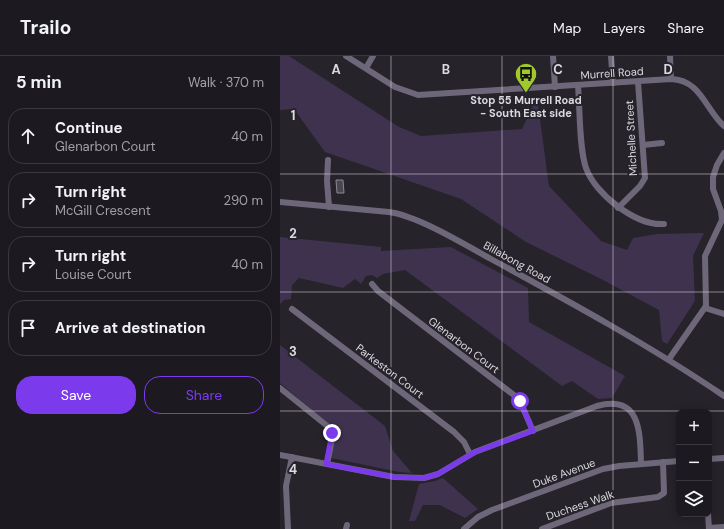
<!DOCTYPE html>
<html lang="en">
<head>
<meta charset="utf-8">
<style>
	body { margin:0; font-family:"DM Sans",sans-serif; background:#29272d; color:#f1f3f6 }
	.controls { position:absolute; right:12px; bottom:12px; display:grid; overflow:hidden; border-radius:8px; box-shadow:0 2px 10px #0003 }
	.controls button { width:36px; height:36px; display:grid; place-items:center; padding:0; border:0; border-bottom:1px solid #3a383e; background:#1c1a20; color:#f1f3f6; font:20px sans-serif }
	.stop { position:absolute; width:12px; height:12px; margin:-9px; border:3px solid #7c3aed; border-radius:50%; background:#fff }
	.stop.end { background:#7c3aed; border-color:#fff; box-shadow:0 1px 4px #0008 }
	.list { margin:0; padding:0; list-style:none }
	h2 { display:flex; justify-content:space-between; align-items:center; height:52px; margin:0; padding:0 16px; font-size:17px }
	h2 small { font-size:13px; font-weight:400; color:#a0a1a5 }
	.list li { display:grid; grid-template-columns:26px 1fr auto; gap:12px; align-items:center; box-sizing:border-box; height:56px; margin:0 8px 8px; padding:0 8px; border:1px solid #3a383e; border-radius:16px }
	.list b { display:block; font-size:15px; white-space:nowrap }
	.list p { margin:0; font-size:13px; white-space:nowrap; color:#a0a1a5 }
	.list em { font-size:13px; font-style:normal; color:#a0a1a5 }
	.actions { display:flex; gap:8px; padding:12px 16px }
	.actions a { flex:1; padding:9px 0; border:1px solid #7c3aed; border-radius:16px; text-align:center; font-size:14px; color:#7c3aed }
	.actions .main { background:#7c3aed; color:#fff }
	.icon { flex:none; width:22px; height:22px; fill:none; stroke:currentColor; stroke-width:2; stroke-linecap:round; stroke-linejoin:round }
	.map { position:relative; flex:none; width:444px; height:473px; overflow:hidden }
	header { display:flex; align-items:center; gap:24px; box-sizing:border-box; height:56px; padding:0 20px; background:#1c1a20; border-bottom:1px solid #3a383e }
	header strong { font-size:19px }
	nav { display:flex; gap:22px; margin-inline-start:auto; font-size:14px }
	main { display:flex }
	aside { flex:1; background:#1c1a20 }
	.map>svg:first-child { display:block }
	.green { fill:#3f324f }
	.building { fill:#4b4750; stroke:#8c8992 }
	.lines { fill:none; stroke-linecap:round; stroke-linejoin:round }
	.minor { stroke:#6e6779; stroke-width:6 }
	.route { stroke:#7c3aed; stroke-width:5 }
	.grid { fill:none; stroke:#dbd9df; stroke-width:1; stroke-opacity:0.55 }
	.labels { text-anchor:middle; stroke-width:4; stroke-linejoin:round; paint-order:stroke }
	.street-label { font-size:11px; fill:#dbd9df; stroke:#26232b }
	.poi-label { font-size:11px; font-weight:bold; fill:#dbd9df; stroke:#26232b }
	.grid-label { font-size:13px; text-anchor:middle; font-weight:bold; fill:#dbd9df; stroke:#26232b; stroke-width:4; stroke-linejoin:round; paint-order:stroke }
</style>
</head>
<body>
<header>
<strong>Trailo</strong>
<nav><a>Map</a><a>Layers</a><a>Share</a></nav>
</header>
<main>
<aside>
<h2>5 min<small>Walk · 370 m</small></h2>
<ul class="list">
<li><svg class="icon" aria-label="ahead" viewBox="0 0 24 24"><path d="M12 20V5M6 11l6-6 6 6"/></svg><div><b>Continue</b><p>Glenarbon Court</p></div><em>40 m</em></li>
<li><svg class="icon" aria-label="right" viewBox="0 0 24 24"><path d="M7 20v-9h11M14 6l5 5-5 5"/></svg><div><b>Turn right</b><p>McGill Crescent</p></div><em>290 m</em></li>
<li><svg class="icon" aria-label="right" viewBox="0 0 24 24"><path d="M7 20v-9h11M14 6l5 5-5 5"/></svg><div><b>Turn right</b><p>Louise Court</p></div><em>40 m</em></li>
<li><svg class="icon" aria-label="arrive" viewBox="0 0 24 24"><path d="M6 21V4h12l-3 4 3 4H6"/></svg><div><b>Arrive at destination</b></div></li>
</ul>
<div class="actions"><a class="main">Save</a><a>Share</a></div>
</aside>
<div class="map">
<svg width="444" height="473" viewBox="0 0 444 473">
	<rect width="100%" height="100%" fill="#26232b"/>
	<g class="green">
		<path d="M0 0H9L119 71 141 80 242 73 257 41 269 130 321 185 347 194 353 182 377 178 424 177 413 200 415 245 387 288 382 285 379 254 321 223 246 186 181 143 45 96 14 53 0 54Z"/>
		<path d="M0 181 101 191V195L171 191 248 232 249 266 345 320 332 342 318 343 292 325 282 330 125 214 103 218 97 222 92 219 86 220 81 228 75 223 63 232 19 222 12 229 11 243 4 244 0 248Z"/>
		<path d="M0 289 105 370 113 395 132 417 119 416 51 402 56 377 53 372 0 327Z"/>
		<path d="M163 422 198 453 185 462 160 449H143L135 465H129L139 428 155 425Z"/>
	</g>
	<path class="building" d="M56 124H63L64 137H57Z"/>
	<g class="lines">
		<g class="minor">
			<path d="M66 0 115 31 138 39 391 23C421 24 425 53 444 70"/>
			<path d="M273 0 275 31"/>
			<path d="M331 0 333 27"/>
			<path d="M390 0 391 23"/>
			<path d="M86 12 93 0"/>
			<path d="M298 30C300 52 299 92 306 112 315 138 356 170 384 168"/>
			<path d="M363 89 382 87"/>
			<path d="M48 104 47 125 49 151"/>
			<path d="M0 146 109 156C138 160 184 188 211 203 290 246 369 289 444 340"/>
			<path d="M338 152 360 130 365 122 358 26"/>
			<path d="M92 228 98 235 239 343 253 375"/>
			<path d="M425 252 444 258"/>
			<path d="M12 253 174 376 184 386 190 398"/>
			<path d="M389 303 426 250 425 200 442 164 441 155 433 133V121L437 109 444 97"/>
			<path d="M0 332 51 373 53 379 47 408"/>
			<path d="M0 399 114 421 144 422 158 418 195 396 317 350C361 338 360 377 361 407"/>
			<path d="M429 403 444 402"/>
			<path d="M428 458 429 473"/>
			<path d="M429 472 444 471"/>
			<path d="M8 473 6 430 12 401"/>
			<path d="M66 473 67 469"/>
			<path d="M184 473 198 461 212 454 323 413 339 410 399 405"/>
			<path d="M262 473 331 447 378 441 384 437 383 406"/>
		</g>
	</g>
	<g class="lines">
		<path class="route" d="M52 377 46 408 114 421 144 422 158 418 195 396 253 375 240 345"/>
	</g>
	<path class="grid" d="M111 0V473M222 0V473M333 0V473M0 118H444M0 236H444M0 355H444"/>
	<defs>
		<g id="bus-pin" transform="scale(1.15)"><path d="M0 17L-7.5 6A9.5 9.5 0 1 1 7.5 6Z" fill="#a1c92b" stroke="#26232b"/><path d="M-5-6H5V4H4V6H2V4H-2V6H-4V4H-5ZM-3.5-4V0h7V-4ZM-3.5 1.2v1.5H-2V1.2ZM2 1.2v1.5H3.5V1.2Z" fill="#111"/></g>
	</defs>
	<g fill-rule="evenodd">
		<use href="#bus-pin" x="246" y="18"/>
	</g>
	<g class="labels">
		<g class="street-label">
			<text transform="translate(332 17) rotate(-4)" y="4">Murrell Road</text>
			<text transform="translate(351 82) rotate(-93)" y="4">Michelle Street</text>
			<text transform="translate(237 206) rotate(29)" y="4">Billabong Road</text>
			<text transform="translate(184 289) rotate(37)" y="4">Glenarbon Court</text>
			<text transform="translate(110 315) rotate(37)" y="4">Parkeston Court</text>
			<text transform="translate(284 417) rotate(-20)" y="4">Duke Avenue</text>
			<text transform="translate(300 449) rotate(-19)" y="4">Duchess Walk</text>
		</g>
		<g class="poi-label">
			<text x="246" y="48">Stop 55 Murrell Road<tspan x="246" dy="13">- South East side</tspan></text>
		</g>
	</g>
	<g class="grid-label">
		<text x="56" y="18">A</text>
		<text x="166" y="18">B</text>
		<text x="278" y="18">C</text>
		<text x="388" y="18">D</text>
		<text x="13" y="64">1</text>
		<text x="13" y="182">2</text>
		<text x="13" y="300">3</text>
		<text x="13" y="418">4</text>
	</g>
</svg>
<div class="controls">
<button>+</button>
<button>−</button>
<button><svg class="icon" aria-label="layers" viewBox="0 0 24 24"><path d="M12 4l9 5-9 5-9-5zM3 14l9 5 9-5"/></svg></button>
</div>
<div class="stop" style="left:240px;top:345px"></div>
<div class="stop end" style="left:52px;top:377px"></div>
</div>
</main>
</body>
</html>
